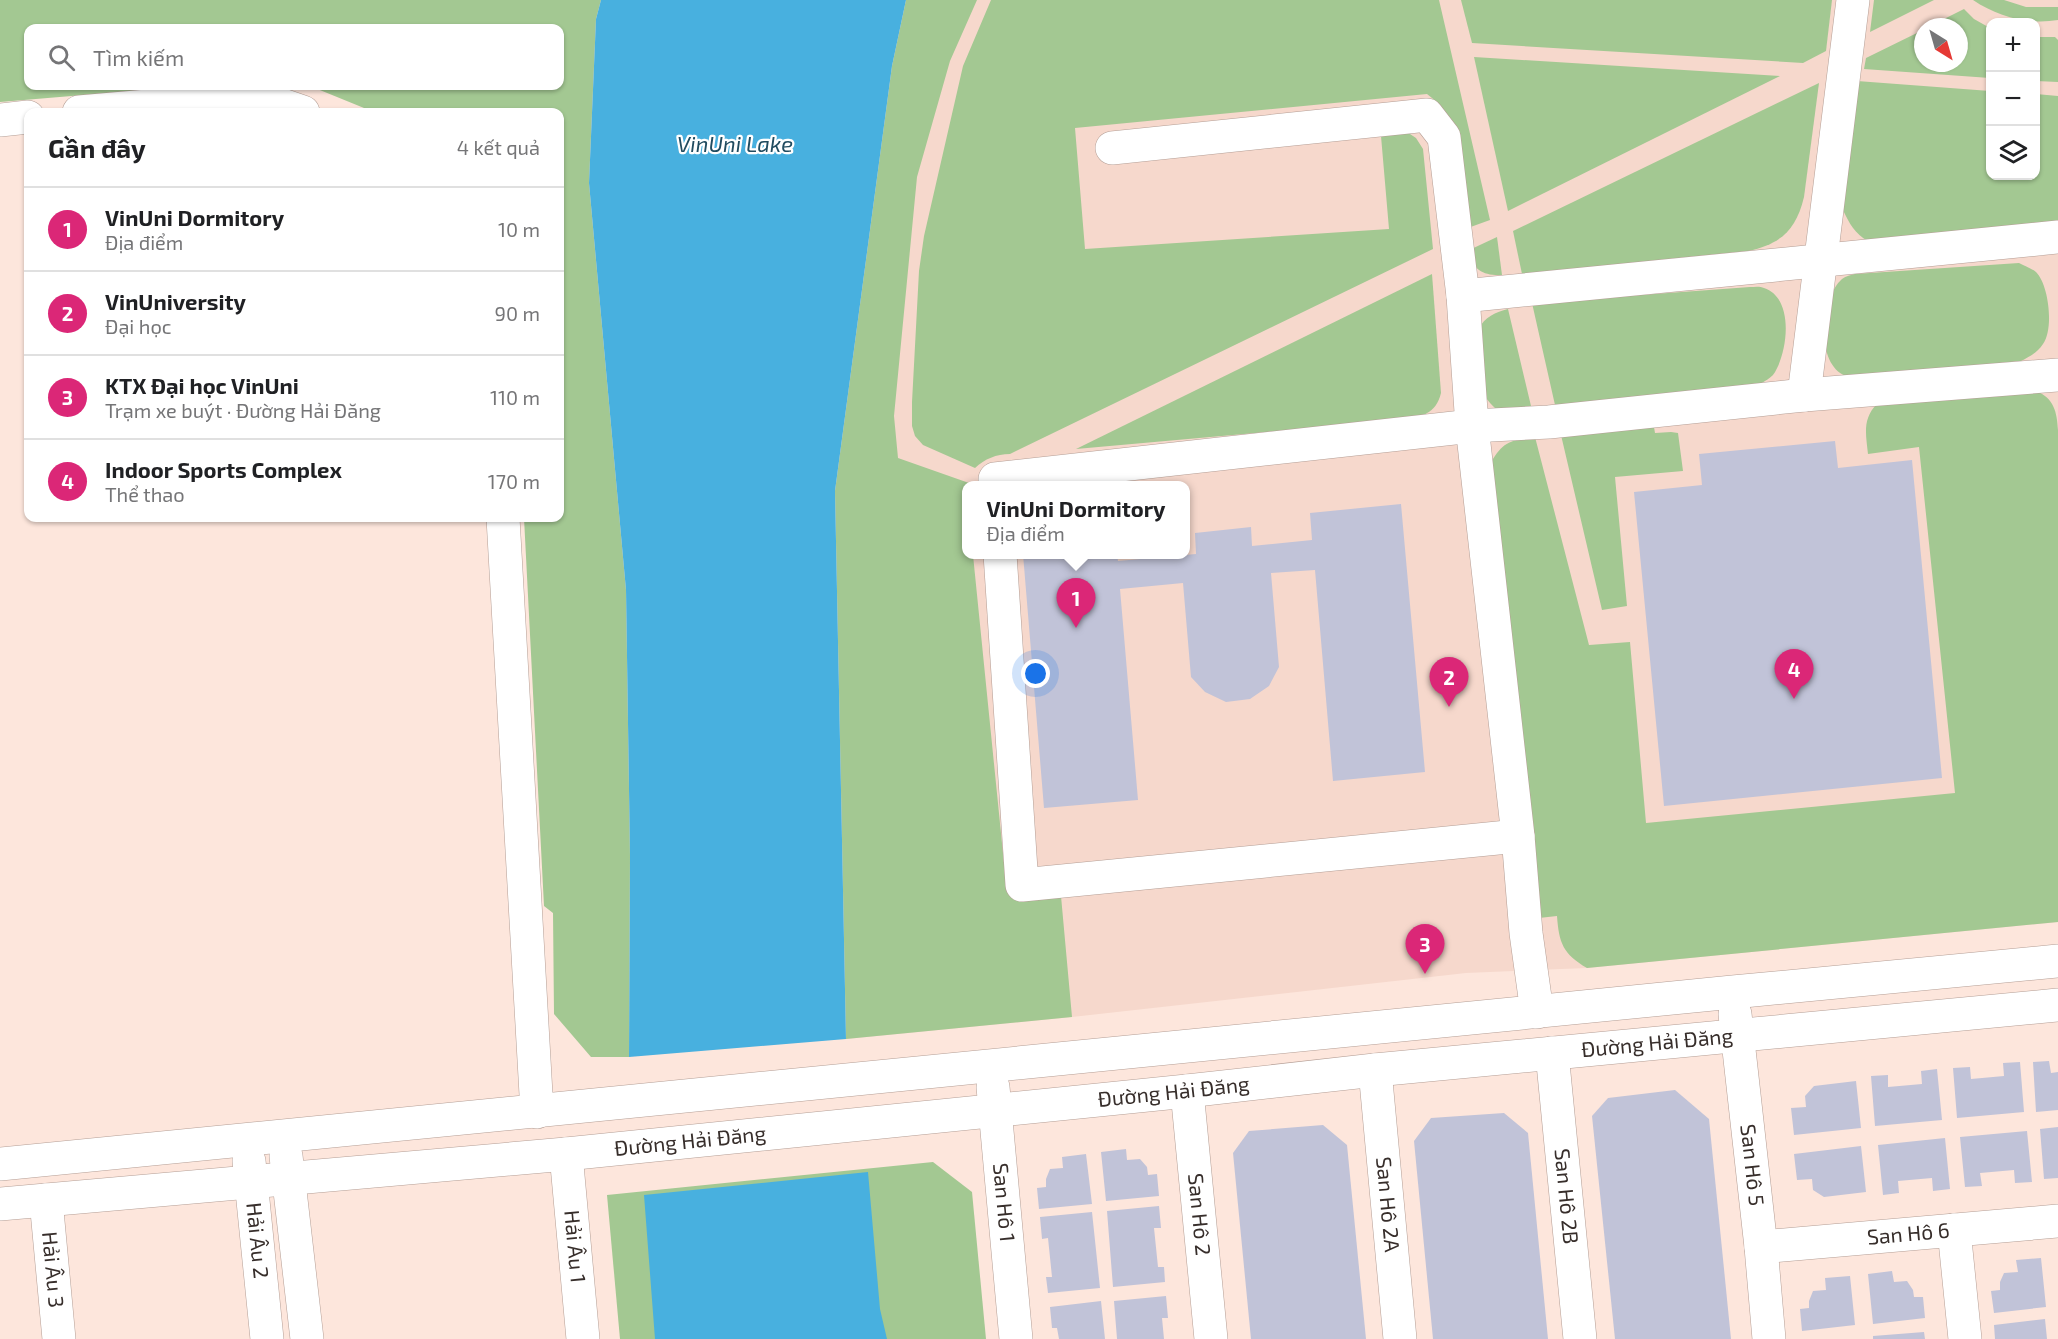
<!DOCTYPE html>
<html lang="vi">
<head>
<meta charset="utf-8">
<style>
	body { margin:0; font-family:"Exo 2",sans-serif; background:#f6f6f6; color:#202124 }
	.controls { position:absolute; right:18px; top:18px; display:grid; overflow:hidden; border-radius:12px; box-shadow:0 2px 4px #0004 }
	.controls button { width:54px; height:54px; display:grid; place-items:center; padding:0; border:0; border-bottom:2px solid #e0e0e0; background:#fff; color:#202124; font:30px sans-serif }
	.compass { position:absolute; left:1914px; top:18px; width:54px; height:54px; border-radius:50%; background:#fff; box-shadow:0 2px 4px #0004; rotate:143deg }
	.you { position:absolute; left:1036px; top:674px; width:21px; height:21px; margin:-15px; border:4px solid #fff; border-radius:50%; background:#1a73e8; box-shadow:0 0 0 9px #1a73e833 }
	.badge { display:grid; place-items:center; width:39px; height:39px; border-radius:50%; background:#db2777; color:#fff; font-size:20px; font-weight:700 }
	.pin { position:absolute; translate:-50% -50px; filter:drop-shadow(0 2px 3px #0008) }
	.pin::after { content:''; position:absolute; top:32px; width:21px; height:18px; background:inherit; clip-path:polygon(0 0,100% 0,50% 100%) }
	.popup { position:absolute; left:962px; top:481px; width:228px; height:78px; box-sizing:border-box; display:grid; place-content:center; border-radius:12px; background:#fff; filter:drop-shadow(0 2px 4px #0005); font-size:20px; white-space:nowrap; color:#757577 }
	.popup b { font-size:22px; color:#202124 }
	.popup::after { content:''; position:absolute; left:50%; top:100%; margin-left:-12px; border:12px solid transparent; border-top-color:#fff }
	.list { margin:0; padding:0; list-style:none }
	h2 { display:flex; justify-content:space-between; align-items:center; height:78px; margin:0; padding:0 24px; font-size:26px }
	h2 small { font-size:20px; font-weight:400; color:#757577 }
	.list li { display:grid; grid-template-columns:39px 1fr auto; gap:18px; align-items:center; box-sizing:border-box; height:84px; padding:0 24px; border-top:2px solid #e0e0e0 }
	.list b { display:block; font-size:22px; white-space:nowrap }
	.list p { margin:0; font-size:20px; white-space:nowrap; color:#757577 }
	.list em { font-size:20px; font-style:normal; color:#757577 }
	.icon { flex:none; width:33px; height:33px; fill:none; stroke:currentColor; stroke-width:2; stroke-linecap:round; stroke-linejoin:round }
	.map { position:relative; flex:none; width:2058px; height:1339px; overflow:hidden }
	.search { position:absolute; background:#fff; box-shadow:0 2px 4px #0004; left:24px; top:24px; width:540px; height:66px; display:flex; align-items:center; gap:15px; box-sizing:border-box; padding:0 21px; border-radius:12px; color:#757577; font-size:22px }
	.panel { position:absolute; background:#fff; box-shadow:0 2px 4px #0004; left:24px; top:108px; width:540px; height:414px; border-radius:12px }
	.map>svg:first-child { display:block }
	.built { fill:#f6d8cc; fill-rule:evenodd }
	.green { fill:#a3c892 }
	.water { fill:#48b0df }
	.building { fill:#c1c3d8 }
	.lines { fill:none; stroke-linecap:round; stroke-linejoin:round }
	.minor-casing { stroke:#b49e95; stroke-width:34 }
	.minor { stroke:#fff; stroke-width:33 }
	.labels { text-anchor:middle; stroke-width:4.5; stroke-linejoin:round; paint-order:stroke }
	.street-label { font-size:21px; fill:#372e2b; stroke:#fff }
	.water-label { font-size:22px; font-style:italic; fill:#214c60; stroke:#fff }
</style>
</head>
<body>
<div class="map">
<svg width="2058" height="1339" viewBox="0 0 2058 1339">
	<rect width="100%" height="100%" fill="#fde6dc"/>
	<path class="built" d="M906 0H2058V922L1587 968 1466 973 1072 1017 846 1039ZM1990 22H2036V176H1990ZM1923 27H1959V63H1923ZM966 486H1186V554H966Z"/>
	<g class="green">
		<path d="M0 0H601L596 19 589 183 626 590 630 856 629 1057H591L554 1014 553 913 544 906 524 518H560V112H370L364 108 310 86H560V28H28V86H191L0 102Z"/>
		<path d="M906 0H977L950 61 917 177 894 416 898 458 969 483 966 486V554L973 555 1006 883 1061 896 1072 1017 846 1039 835 491 892 66Z"/>
		<path d="M991 0H1439L1490 220 1465 229 1456 129C1449 115 1440 104 1427 94L1075 128 1085 249 1389 229 1381 136 1407 132 1416 138 1423 149 1433 249 1010 454C996 454 985 459 975 468L923 445 915 436 912 426V402L919 271 924 236 963 66Z"/>
		<path d="M1461 0H1832L1826 51 1803 63 1472 43Z"/>
		<path d="M1874 0H1934L1870 32Z"/>
		<path d="M1973 0H2004L2026 7H2058V20C2029 25 1998 17 1973 0Z"/>
		<path d="M1964 9 1974 19 1990 28V78L1864 69 1866 58 1923 30V63H1959V27H1928Z"/>
		<path d="M2036 37H2055L2058 40V82L2036 81Z"/>
		<path d="M1474 57 1780 76 1508 211Z"/>
		<path d="M1857 81 1990 91V176H2036V94L2058 96V222L1868 241C1855 234 1849 223 1843 210Z"/>
		<path d="M1819 83 1804 197C1796 230 1781 244 1748 251L1522 274 1513 231Z"/>
		<path d="M1497 237 1502 275C1482 276 1474 269 1465 252Z"/>
		<path d="M2019 263C2024 266 2031 268 2036 272 2049 285 2054 329 2043 344 2037 353 2030 356 2021 361L1865 376C1860 376 1851 377 1846 376 1814 364 1821 297 1842 279 1846 276 1851 275 1855 274Z"/>
		<path d="M1432 274 1441 393C1436 414 1421 417 1402 420L1076 449Z"/>
		<path d="M1750 287C1754 287 1760 286 1764 288 1795 298 1788 354 1773 375 1770 378 1765 381 1762 383L1555 405 1532 303Z"/>
		<path d="M1508 309 1531 406C1521 408 1504 414 1495 408 1489 403 1481 392 1479 385 1477 380 1477 334 1479 329 1484 317 1496 312 1508 309Z"/>
		<path d="M2036 391C2054 398 2057 412 2058 430V922L1587 968C1563 954 1559 943 1557 916L1530 919 1489 466C1502 442 1509 440 1535 437L1589 645 1630 642 1646 823 1955 793 1919 447 1868 454C1866 435 1862 419 1877 404Z"/>
		<path d="M1654 427 1655 433 1671 432 1678 433 1683 471 1615 477 1627 606 1602 610 1561 435Z"/>
		<path d="M933 1162 972 1192 986 1339H620L607 1195Z"/>
	</g>
	<g class="water">
		<path d="M601 0H906L892 66 835 491 846 1039 629 1057 630 856 626 590 589 183 596 19Z"/>
		<path d="M868 1172 880 1309 887 1339H655L644 1195Z"/>
	</g>
	<g class="building">
		<path d="M1835 441 1838 468 1912 460 1942 778 1664 806 1634 492 1702 485 1699 454Z"/>
		<path d="M1401 504 1425 772 1333 781 1315 570 1271 573 1279 667 1269 686 1250 699 1226 702 1205 692 1191 677 1183 583 1120 589 1138 800 1044 808 1023 554H1117L1118 561 1196 554 1195 533 1251 527 1252 546 1312 540 1310 513Z"/>
		<path d="M2049 1061 2051 1073 2058 1072V1110L2036 1112 2033 1062Z"/>
		<path d="M2020 1062 2024 1112 1957 1118 1953 1068 1970 1067 1971 1079 2004 1076 2003 1063Z"/>
		<path d="M1937 1069 1942 1120 1875 1126 1871 1076 1888 1075V1087L1922 1084 1921 1071Z"/>
		<path d="M1856 1081 1861 1128 1794 1135 1791 1108 1806 1107 1805 1096 1814 1086Z"/>
		<path d="M1675 1090 1709 1119 1731 1339H1615L1592 1116 1608 1098Z"/>
		<path d="M1504 1113 1528 1133 1548 1339H1433L1414 1141 1431 1118Z"/>
		<path d="M1323 1125 1347 1145 1366 1339H1251L1233 1153 1249 1131Z"/>
		<path d="M2058 1127V1178L2044 1179 2040 1129Z"/>
		<path d="M2027 1131 2032 1182 2015 1183 2014 1170 1980 1173 1982 1186 1965 1187 1960 1137Z"/>
		<path d="M1945 1138 1950 1189 1933 1191 1932 1178 1898 1181 1899 1193 1883 1195 1878 1145Z"/>
		<path d="M1861 1146 1866 1192 1824 1197 1813 1190 1812 1179 1797 1180 1794 1154Z"/>
		<path d="M1126 1149 1127 1160 1140 1159 1147 1167 1148 1175 1157 1174 1159 1196 1106 1201 1101 1152Z"/>
		<path d="M1086 1154 1092 1204 1039 1209 1037 1188 1046 1187V1179L1050 1169 1063 1168 1062 1157Z"/>
		<path d="M1159 1206 1161 1228H1154L1158 1267H1164L1165 1282 1113 1287 1107 1211Z"/>
		<path d="M1092 1212 1100 1288 1048 1293 1046 1277H1052L1048 1238 1042 1239 1040 1217Z"/>
		<path d="M2041 1258 2046 1307 1994 1313 1991 1291 2000 1290V1282L2004 1273 2018 1272 2016 1260Z"/>
		<path d="M1892 1271 1894 1282 1907 1281 1913 1290 1914 1297H1923L1925 1318 1873 1324 1868 1274Z"/>
		<path d="M1850 1276 1855 1325 1802 1331 1800 1309 1809 1308V1301L1813 1291 1826 1290 1825 1278Z"/>
		<path d="M1166 1296 1168 1318H1162L1164 1339H1117L1114 1301Z"/>
		<path d="M1101 1301 1105 1339H1059L1057 1328H1052L1050 1307Z"/>
		<path d="M2045 1319 2047 1339H1995L1994 1325Z"/>
		<path d="M1924 1332 1925 1339H1873V1336Z"/>
	</g>
	<g class="lines">
		<g class="minor-casing">
			<g id="minor">
				<path d="M79 112 171 104 271 101 303 112"/>
				<path d="M0 120 28 117"/>
				<path d="M1112 148 1427 115 1444 137 1463 296 1472 426 1518 836 1526 933 1537 1012"/>
				<path d="M1463 296 2058 237"/>
				<path d="M1804 395 1853 0"/>
				<path d="M995 486V479L1472 426 1549 422 1804 395 2058 375"/>
				<path d="M503 518 537 1112"/>
				<path d="M1000 554 1022 885 1518 836"/>
				<path id="s1" d="M1735 1014 1761 1247 1769 1339"/>
				<path id="s2" d="M1552 1053 1580 1339"/>
				<path id="s3" d="M1375 1070 1400 1339"/>
				<path id="s4" d="M993 1087 1016 1339"/>
				<path id="s5" d="M1187 1091 1211 1339"/>
				<path id="s6" d="M566 1154 583 1339"/>
				<path d="M286 1156 307 1339"/>
				<path id="s7" d="M249 1161 267 1339"/>
				<path d="M0 1164 1733 992 2058 961"/>
				<path id="s8" d="M46 1200 59 1339"/>
				<path id="s9" d="M0 1204 566 1154 1187 1091 1375 1070 2058 1005"/>
				<path d="M1954 1230 1965 1339"/>
				<path id="s10" d="M1761 1247 2058 1221"/>
			</g>
		</g>
		<use href="#minor" class="minor"/>
	</g>
	<g class="labels">
		<g class="street-label">
			<text dy="7" stroke="none"><textPath href="#s9" startOffset="1665">Đường Hải Đăng</textPath></text>
			<text dy="7" stroke="none"><textPath href="#s9" startOffset="1179">Đường Hải Đăng</textPath></text>
			<text dy="7" stroke="none"><textPath href="#s9" startOffset="693">Đường Hải Đăng</textPath></text>
			<text dy="7" stroke="none"><textPath href="#s1" startOffset="152">San Hô 5</textPath></text>
			<text dy="7" stroke="none"><textPath href="#s2" startOffset="144">San Hô 2B</textPath></text>
			<text dy="7" stroke="none"><textPath href="#s4" startOffset="116">San Hô 1</textPath></text>
			<text dy="7" stroke="none"><textPath href="#s3" startOffset="135">San Hô 2A</textPath></text>
			<text dy="7" stroke="none"><textPath href="#s5" startOffset="124">San Hô 2</textPath></text>
			<text dy="7" stroke="none"><textPath href="#s10" startOffset="148">San Hô 6</textPath></text>
			<text dy="7" stroke="none"><textPath href="#s7" startOffset="80">Hải Âu 2</textPath></text>
			<text dy="7" stroke="none"><textPath href="#s6" startOffset="93">Hải Âu 1</textPath></text>
			<text dy="7" stroke="none"><textPath href="#s8" startOffset="70">Hải Âu 3</textPath></text>
		</g>
		<g class="water-label">
			<text x="735" y="152">VinUni Lake</text>
		</g>
	</g>
</svg>
<div class="controls">
<button>+</button>
<button>−</button>
<button><svg class="icon" aria-label="layers" viewBox="0 0 24 24"><path d="M12 4l9 5-9 5-9-5zM3 14l9 5 9-5"/></svg></button>
</div>
<svg class="compass" viewBox="-18 -18 36 36"><path d="M0-13l5 13h-10z" fill="#e53935"/><path d="M0 13l5-13h-10z" fill="#757577"/></svg>
<div class="you"></div>
<div class="pin badge" style="left:1076px;top:628px">1</div>
<div class="popup"><b>VinUni Dormitory</b>Địa điểm</div>
<div class="pin badge" style="left:1449px;top:707px">2</div>
<div class="pin badge" style="left:1425px;top:974px">3</div>
<div class="pin badge" style="left:1794px;top:699px">4</div>
<div class="search"><svg class="icon" aria-label="search" viewBox="0 0 24 24"><circle cx="10" cy="10" r="6"/><path d="M15 15l6 6"/></svg>Tìm kiếm</div>
<section class="panel">
<h2>Gần đây<small>4 kết quả</small></h2>
<ul class="list">
<li><span class="badge">1</span><div><b>VinUni Dormitory</b><p>Địa điểm</p></div><em>10 m</em></li>
<li><span class="badge">2</span><div><b>VinUniversity</b><p>Đại học</p></div><em>90 m</em></li>
<li><span class="badge">3</span><div><b>KTX Đại học VinUni</b><p>Trạm xe buýt · Đường Hải Đăng</p></div><em>110 m</em></li>
<li><span class="badge">4</span><div><b>Indoor Sports Complex</b><p>Thể thao</p></div><em>170 m</em></li>
</ul>
</section>
</div>
</body>
</html>
